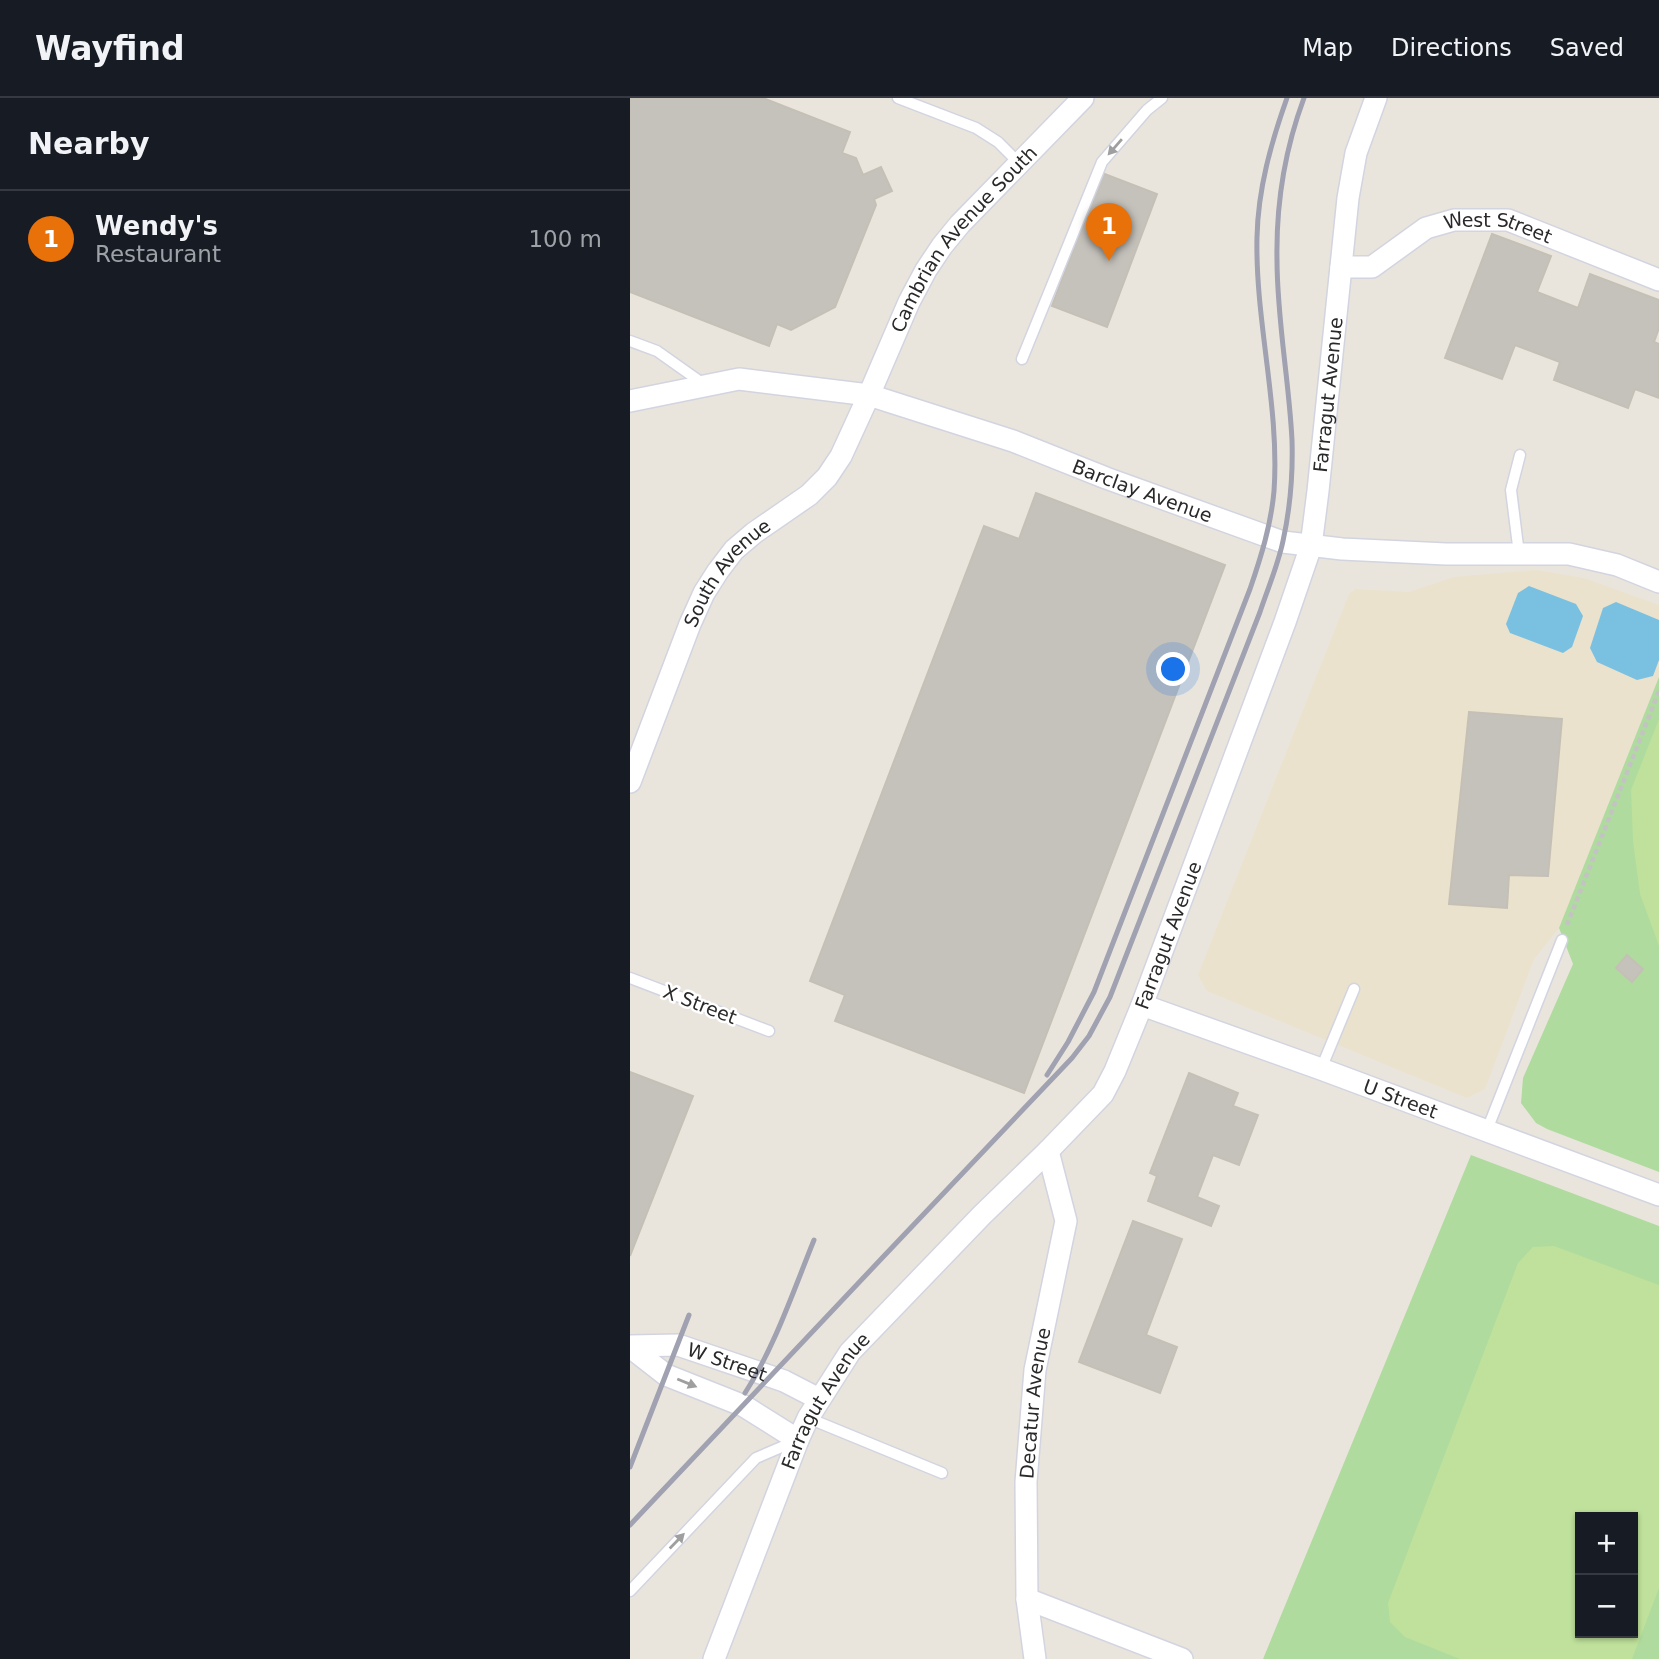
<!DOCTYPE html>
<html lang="en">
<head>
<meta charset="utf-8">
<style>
	body { margin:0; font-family:"DejaVu Sans",sans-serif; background:#242831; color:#f1f3f6 }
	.controls { position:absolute; right:21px; bottom:21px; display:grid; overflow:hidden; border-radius:0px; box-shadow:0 2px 5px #0004 }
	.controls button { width:63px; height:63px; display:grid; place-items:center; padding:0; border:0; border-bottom:2px solid #363941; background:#171b24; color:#f1f3f6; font:35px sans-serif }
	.you { position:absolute; left:544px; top:572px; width:24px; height:24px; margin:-18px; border:5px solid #fff; border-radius:50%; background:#1a73e8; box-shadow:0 0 0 10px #1a73e833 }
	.badge { display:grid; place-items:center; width:46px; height:46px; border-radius:50%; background:#8c9099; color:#fff; font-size:23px; font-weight:700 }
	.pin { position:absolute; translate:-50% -58px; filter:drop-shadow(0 2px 4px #0008) }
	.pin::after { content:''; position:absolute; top:37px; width:24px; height:21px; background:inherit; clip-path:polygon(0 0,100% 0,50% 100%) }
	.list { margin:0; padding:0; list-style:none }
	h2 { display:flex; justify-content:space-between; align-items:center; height:91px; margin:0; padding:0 28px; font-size:30px }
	h2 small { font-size:23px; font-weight:400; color:#9ea1a6 }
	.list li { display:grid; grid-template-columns:46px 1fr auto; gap:21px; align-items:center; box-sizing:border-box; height:98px; padding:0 28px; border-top:2px solid #363941 }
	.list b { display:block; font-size:26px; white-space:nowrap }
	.list p { margin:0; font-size:23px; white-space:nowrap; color:#9ea1a6 }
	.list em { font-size:23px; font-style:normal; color:#9ea1a6 }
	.map { position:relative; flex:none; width:1029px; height:1561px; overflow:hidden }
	header { display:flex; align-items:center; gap:42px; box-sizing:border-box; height:98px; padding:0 35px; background:#171b24; border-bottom:2px solid #363941 }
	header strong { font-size:33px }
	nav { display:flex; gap:38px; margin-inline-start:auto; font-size:24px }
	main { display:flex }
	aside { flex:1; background:#171b24 }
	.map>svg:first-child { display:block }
	.education { fill:#eae2cd }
	.green { fill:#afdb9e; fill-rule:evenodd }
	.pitch { fill:#bfe19b; fill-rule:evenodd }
	.water { fill:#7ac0e1 }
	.building { fill:#c5c2bc; stroke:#c5c0b6; stroke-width:2 }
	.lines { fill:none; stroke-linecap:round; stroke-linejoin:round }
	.lane-casing { stroke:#d2d4e0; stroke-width:13 }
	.street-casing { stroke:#d2d4e0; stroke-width:24 }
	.path { stroke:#c3c3c3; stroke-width:4.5; stroke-dasharray:5 3.5; stroke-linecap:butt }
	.lane { stroke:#fff; stroke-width:10 }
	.street { stroke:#fff; stroke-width:21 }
	.rail { stroke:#a0a1b1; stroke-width:5 }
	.oneway { fill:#9f9f9f }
	.labels { text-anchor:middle; stroke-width:5; stroke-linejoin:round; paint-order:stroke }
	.street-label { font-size:19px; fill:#292929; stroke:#fff }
</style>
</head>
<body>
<header>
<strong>Wayfind</strong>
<nav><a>Map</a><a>Directions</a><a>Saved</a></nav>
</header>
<main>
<aside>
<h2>Nearby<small></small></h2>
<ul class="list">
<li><span class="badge" style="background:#e8710a">1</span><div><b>Wendy's</b><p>Restaurant</p></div><em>100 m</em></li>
</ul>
</aside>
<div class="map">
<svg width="1029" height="1561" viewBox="0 0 1029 1561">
	<rect width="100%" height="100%" fill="#eae5dc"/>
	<path class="education" d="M906 472 954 480 1029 507V579L929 830 904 861 855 991 837 1000 577 893 568 877 719 496 725 491 779 494 824 479Z"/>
	<g class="green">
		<path d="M1029 579V1074L917 1031 906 1025 891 1005 893 980 943 866 929 830Z"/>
		<path d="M841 1057 1029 1128V1561H633ZM950 1419H1003V1535H950Z"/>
	</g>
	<g class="pitch">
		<path d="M1029 621V848L1010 796 1003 743 1001 692Z"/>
		<path d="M924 1148 1029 1187V1490L1002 1561H830L775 1539 760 1524 758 1505 888 1165 903 1149ZM1003 1419V1535H950V1419Z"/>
	</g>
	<g class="water">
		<path d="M899 488 946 506 953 518 942 549 933 555 880 535 876 526 888 495Z"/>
		<path d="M986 504 1029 522V562L1023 578 1007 582 967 564 960 550 973 510Z"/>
	</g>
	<g class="building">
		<path d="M0 0H133L220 34 212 55 226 60 233 77 251 69 262 93 244 101 246 107 205 209 161 232 147 226 139 248 0 194Z"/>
		<path d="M472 75 527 96 477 229 422 208Z"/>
		<path d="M862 136 921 158 907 194 948 210 960 176 1029 202V230L1024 244 1029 246V300L1005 291 998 310 924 282 930 264 885 247 872 281 815 260Z"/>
		<path d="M406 395 595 467 394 995 205 923 215 897 180 883 354 428 389 441Z"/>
		<path d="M839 614 932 621 918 778 879 777 877 810 819 806Z"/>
		<path d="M997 857 1013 871 1002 884 986 870Z"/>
		<path d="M0 974 63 998 0 1158Z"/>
		<path d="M559 975 608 995 603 1008 628 1017 609 1067 583 1057 567 1099 589 1108 581 1128 518 1103 527 1078 520 1075Z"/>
		<path d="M503 1123 552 1141 516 1237 547 1249 530 1295 449 1264Z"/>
	</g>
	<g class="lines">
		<g class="lane-casing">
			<g id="lane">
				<path d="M268 0 346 30 368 44 389 65"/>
				<path d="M0 243 27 253 75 287"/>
				<path d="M392 261 472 64 517 12 532 0"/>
				<path d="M889 456 881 392 890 357"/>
				<path d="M0 880 139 933"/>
				<path d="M691 971 724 891"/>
				<path d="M857 1032 932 842"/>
				<path d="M178 1320 312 1375"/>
				<path d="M0 1493 126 1360 168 1342"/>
			</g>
		</g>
		<g class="street-casing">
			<g id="street">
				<path id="s1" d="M711 169H742L796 130 824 122H878L1029 182"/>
				<path id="s2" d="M0 303 109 281 239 297 383 343 476 380 653 444 712 451 816 456H939L987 467 1029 484"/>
				<path id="s3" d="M0 684 60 526 74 495 88 473 104 452 124 435 179 397 197 379 211 358 239 297 279 204 296 172 312 148 330 126 453 0"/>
				<path id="s4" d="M512 907 691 971 1029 1097"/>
				<path id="s5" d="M0 1248 48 1247 154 1283 189 1301"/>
				<path d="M0 1249 36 1277 114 1308 168 1342"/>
				<path d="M397 1501 552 1561"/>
				<path id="s6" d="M84 1561 168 1342 178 1320 220 1254 352 1117 418 1053 473 996 485 973 512 907 655 524 681 448 688 393 718 100 726 55 746 0"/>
				<path id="s7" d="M405 1561 397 1501 396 1384 405 1272 436 1123 418 1053"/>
			</g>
		</g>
		<path class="path" d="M937 827 1029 593"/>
		<use href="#lane" class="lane"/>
		<use href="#street" class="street"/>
		<g class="rail">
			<path d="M417 977 438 944 464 894 620 491C631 459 641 427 644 393 650 310 625 223 627 139 628 91 641 45 657 0"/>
			<path d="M115 1295C145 1248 163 1194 184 1142"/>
			<path d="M0 1369 59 1217"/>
			<path d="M0 1427 253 1159 442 960 459 938 480 899 630 514C638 490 648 467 653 443 660 411 663 375 662 342 659 282 647 222 647 162 646 107 655 51 674 0"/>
		</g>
	</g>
	<defs><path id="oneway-solid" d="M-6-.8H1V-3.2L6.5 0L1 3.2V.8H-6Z" transform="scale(1.75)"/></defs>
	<g class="oneway">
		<use href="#oneway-solid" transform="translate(485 49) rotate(131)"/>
		<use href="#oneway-solid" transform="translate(57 1285) rotate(22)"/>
		<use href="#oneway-solid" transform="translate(47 1443) rotate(-46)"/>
	</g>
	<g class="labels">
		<g class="street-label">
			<text dy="7" stroke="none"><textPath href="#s1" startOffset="172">West Street</textPath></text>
			<text dy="7" stroke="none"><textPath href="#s3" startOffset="651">Cambrian Avenue South</textPath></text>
			<text dy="7" stroke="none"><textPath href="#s6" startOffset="1437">Farragut Avenue</textPath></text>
			<text dy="7" stroke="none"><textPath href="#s2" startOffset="532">Barclay Avenue</textPath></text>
			<text dy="7" stroke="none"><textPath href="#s3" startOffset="233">South Avenue</textPath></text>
			<text dy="7" stroke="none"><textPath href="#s6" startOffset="870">Farragut Avenue</textPath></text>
			<text transform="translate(70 906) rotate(21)" y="7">X Street</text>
			<text dy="7" stroke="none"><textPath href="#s4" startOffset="275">U Street</textPath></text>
			<text dy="7" stroke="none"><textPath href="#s5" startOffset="100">W Street</textPath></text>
			<text dy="7" stroke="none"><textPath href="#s6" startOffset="282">Farragut Avenue</textPath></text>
			<text dy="7" stroke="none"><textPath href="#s7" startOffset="257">Decatur Avenue</textPath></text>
		</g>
	</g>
</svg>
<div class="controls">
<button>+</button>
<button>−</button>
</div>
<div class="you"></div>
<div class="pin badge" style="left:479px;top:163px;background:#e8710a">1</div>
</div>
</main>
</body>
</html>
